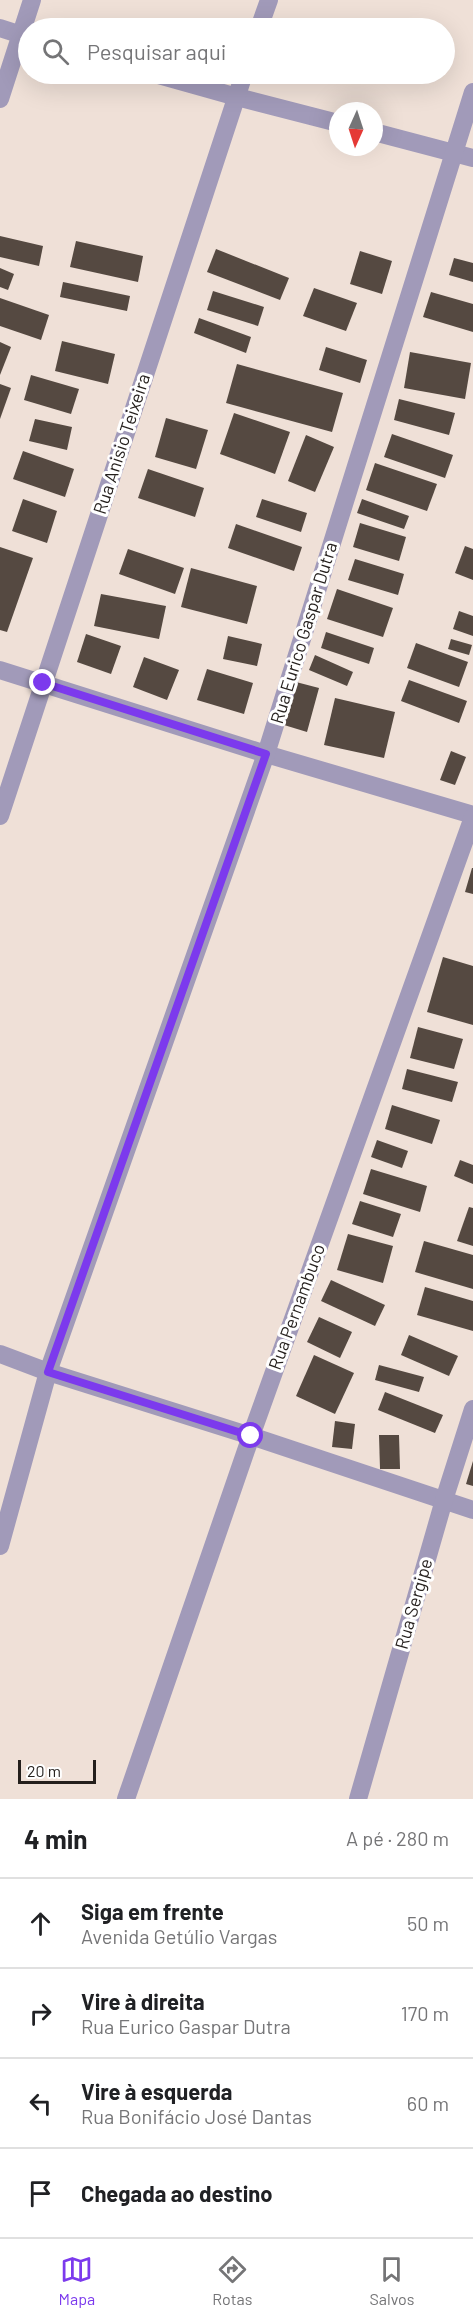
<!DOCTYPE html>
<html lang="pt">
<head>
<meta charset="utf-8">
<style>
	body { margin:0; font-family:Barlow,sans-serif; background:#f2f2f2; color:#202124 }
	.compass { position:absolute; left:329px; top:102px; width:54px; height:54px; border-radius:50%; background:#fff; box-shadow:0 6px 24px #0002; rotate:183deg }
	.scale { position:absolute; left:18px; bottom:15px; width:78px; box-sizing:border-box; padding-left:6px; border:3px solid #241f1c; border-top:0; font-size:16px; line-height:21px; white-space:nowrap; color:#241f1c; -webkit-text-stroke:4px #fff; paint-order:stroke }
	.stop { position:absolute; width:18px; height:18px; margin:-14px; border:4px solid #7c3aed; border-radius:50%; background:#fff }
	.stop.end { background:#7c3aed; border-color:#fff; box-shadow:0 2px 6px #0008 }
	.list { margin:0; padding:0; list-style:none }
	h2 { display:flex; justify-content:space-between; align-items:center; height:78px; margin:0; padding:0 24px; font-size:26px }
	h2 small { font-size:20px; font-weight:400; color:#757577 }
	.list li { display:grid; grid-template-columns:39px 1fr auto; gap:18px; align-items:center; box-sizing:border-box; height:90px; padding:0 24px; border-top:2px solid #e0e0e0 }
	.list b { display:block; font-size:22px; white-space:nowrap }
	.list p { margin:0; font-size:20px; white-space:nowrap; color:#757577 }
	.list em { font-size:20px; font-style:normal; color:#757577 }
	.icon { flex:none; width:33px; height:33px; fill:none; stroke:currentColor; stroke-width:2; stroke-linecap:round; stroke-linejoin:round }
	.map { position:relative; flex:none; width:473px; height:1799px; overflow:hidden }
	.search { position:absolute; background:#fff; box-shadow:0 6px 24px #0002; left:18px; right:18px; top:18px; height:66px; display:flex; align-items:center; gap:15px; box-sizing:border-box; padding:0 21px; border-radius:33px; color:#757577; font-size:22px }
	.sheet { height:438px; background:#fff }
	nav { display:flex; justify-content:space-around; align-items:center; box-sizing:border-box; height:84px; border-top:2px solid #e0e0e0; background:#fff; font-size:16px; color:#757577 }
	nav a { display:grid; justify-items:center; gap:3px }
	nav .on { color:#7c3aed }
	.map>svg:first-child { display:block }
	.building { fill:#554941 }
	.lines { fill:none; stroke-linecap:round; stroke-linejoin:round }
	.minor { stroke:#a19ab9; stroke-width:18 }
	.route { stroke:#7c3aed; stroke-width:8 }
	.labels { text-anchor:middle; stroke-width:6; stroke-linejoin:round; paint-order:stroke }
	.street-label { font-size:18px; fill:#241f1c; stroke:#fff }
</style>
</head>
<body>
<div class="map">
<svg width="473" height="1799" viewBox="0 0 473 1799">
	<rect width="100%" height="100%" fill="#efe0d7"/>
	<g class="building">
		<path d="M0 236 43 246 39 266 0 257Z"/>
		<path d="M76 241 143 256 138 282 70 267Z"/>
		<path d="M216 249 289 278 280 300 207 272Z"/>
		<path d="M360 251 392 261 382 294 350 284Z"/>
		<path d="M454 258 473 263V282L449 275Z"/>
		<path d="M0 268 14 274 8 290 0 287Z"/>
		<path d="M63 282 130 296 127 311 60 297Z"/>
		<path d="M314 288 357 303 346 331 303 316Z"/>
		<path d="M213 291 264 307 258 326 207 310Z"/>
		<path d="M431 292 473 304V332L423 317Z"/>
		<path d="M0 298 49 315 41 340 0 326Z"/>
		<path d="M199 318 251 337 246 353 194 333Z"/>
		<path d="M62 341 115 354 108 384 55 371Z"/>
		<path d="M0 342 11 347 0 375Z"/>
		<path d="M326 347 367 360 360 383 319 370Z"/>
		<path d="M410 352 471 363 465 399 404 388Z"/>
		<path d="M237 364 343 393 332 432 226 403Z"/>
		<path d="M31 375 79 389 71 414 24 400Z"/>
		<path d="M0 384 11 388 0 419Z"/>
		<path d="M399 399 455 413 449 435 394 420Z"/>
		<path d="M234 413 290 432 275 474 220 454Z"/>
		<path d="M166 418 208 430 196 469 155 457Z"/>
		<path d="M35 419 72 427 67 450 29 441Z"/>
		<path d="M392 434 453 455 445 478 384 457Z"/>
		<path d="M306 435 334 447 315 492 288 481Z"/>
		<path d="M23 451 74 469 65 497 13 479Z"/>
		<path d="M375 463 437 484 427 511 366 490Z"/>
		<path d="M148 469 204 488 195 517 138 498Z"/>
		<path d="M23 499 57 511 47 543 12 531Z"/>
		<path d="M262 499 307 513 301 532 256 517Z"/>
		<path d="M362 499 409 516 404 529 357 513Z"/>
		<path d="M360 523 406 537 399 561 353 547Z"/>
		<path d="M236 524 302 547 294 571 228 548Z"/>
		<path d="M465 546 473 549V580L455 573Z"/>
		<path d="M0 547 33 558 7 632 0 630Z"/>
		<path d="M128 549 184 568 175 594 119 574Z"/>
		<path d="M355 559 404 574 398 595 348 580Z"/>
		<path d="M191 568 257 586 247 624 181 607Z"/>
		<path d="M337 589 393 608 383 637 327 619Z"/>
		<path d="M101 594 166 606 159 639 94 626Z"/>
		<path d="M459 611 473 616V636L453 629Z"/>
		<path d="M326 632 374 648 369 664 321 648Z"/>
		<path d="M86 634 121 646 111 674 77 662Z"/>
		<path d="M228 636 262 644 257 666 223 659Z"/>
		<path d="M451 639 472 645 469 655 448 649Z"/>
		<path d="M416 643 468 662 459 687 407 668Z"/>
		<path d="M315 655 353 672 347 686 309 670Z"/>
		<path d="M144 657 179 670 167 700 133 687Z"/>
		<path d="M207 669 253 683 244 714 197 700Z"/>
		<path d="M409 680 467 701 459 723 401 701Z"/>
		<path d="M296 682 319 688 307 732 284 725Z"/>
		<path d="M335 698 395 712 384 758 324 745Z"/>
		<path d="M451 751 466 757 455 785 440 780Z"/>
		<path d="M472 868H473V894L465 892Z"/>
		<path d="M443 957 473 966V1025L427 1012Z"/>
		<path d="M418 1027 463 1039 454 1069 410 1058Z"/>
		<path d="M407 1069 458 1082 452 1102 402 1089Z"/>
		<path d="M392 1105 440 1120 432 1144 385 1129Z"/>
		<path d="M377 1140 408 1151 402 1168 371 1157Z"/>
		<path d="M460 1160 473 1165V1184L454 1176Z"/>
		<path d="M371 1169 427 1186 420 1212 363 1194Z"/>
		<path d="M360 1201 401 1214 393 1237 352 1224Z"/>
		<path d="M469 1207 473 1208V1246L457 1241Z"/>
		<path d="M348 1234 393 1246 383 1283 337 1270Z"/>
		<path d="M424 1241 473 1255V1289L415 1272Z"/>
		<path d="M331 1280 385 1305 375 1326 321 1301Z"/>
		<path d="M425 1287 473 1301V1331L417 1315Z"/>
		<path d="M319 1317 352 1332 340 1358 307 1342Z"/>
		<path d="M409 1335 458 1356 449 1376 401 1355Z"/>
		<path d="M314 1355 354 1373 335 1414 296 1396Z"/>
		<path d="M379 1365 424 1377 419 1392 375 1380Z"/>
		<path d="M385 1392 443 1415 435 1433 378 1410Z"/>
		<path d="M335 1421 355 1424 352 1449 332 1447Z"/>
		<path d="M379 1435H399L400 1469H380Z"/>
		<path d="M473 1461V1486L466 1484Z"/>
	</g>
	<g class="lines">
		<g class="minor">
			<path d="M0 28 28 37"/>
			<path d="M259 28 269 0"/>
			<path d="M155 74 237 97 338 123"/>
			<path d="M0 99 32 0"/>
			<path d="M374 132 473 158"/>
			<path d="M0 670 266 754 473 815"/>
			<path d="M0 816 244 74"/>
			<path d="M0 1354 48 1372 251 1436 473 1510"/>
			<path d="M0 1546 48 1372 266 754 473 92"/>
			<path d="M126 1799 251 1436 473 817"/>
			<path d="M358 1799 444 1500 473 1409"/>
		</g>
	</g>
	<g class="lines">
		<path class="route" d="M43 683 266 754 48 1372 251 1436"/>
	</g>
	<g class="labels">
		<g class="street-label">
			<text transform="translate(122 444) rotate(-72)" y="6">Rua Anisio Teixeira</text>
			<text transform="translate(304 633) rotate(-73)" y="6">Rua Eurico Gaspar Dutra</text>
			<text transform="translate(297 1307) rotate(-70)" y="6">Rua Pernambuco</text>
			<text transform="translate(414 1604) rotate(-74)" y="6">Rua Sergipe</text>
		</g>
	</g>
</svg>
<svg class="compass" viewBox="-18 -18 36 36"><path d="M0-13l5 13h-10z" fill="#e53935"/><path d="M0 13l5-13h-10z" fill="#757577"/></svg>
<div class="scale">20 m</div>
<div class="stop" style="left:251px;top:1436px"></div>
<div class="stop end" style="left:43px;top:683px"></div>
<div class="search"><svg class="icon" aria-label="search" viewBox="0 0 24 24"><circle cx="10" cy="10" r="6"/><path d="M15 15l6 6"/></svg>Pesquisar aqui</div>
</div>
<section class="sheet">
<h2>4 min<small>A pé · 280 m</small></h2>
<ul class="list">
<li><svg class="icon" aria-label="ahead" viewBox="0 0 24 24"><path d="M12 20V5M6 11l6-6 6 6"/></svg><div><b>Siga em frente</b><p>Avenida Getúlio Vargas</p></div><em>50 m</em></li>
<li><svg class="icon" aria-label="right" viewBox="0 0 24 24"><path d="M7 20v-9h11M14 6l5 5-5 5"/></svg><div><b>Vire à direita</b><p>Rua Eurico Gaspar Dutra</p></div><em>170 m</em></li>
<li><svg class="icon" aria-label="left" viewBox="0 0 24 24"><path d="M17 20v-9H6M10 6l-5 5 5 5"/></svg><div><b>Vire à esquerda</b><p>Rua Bonifácio José Dantas</p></div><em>60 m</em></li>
<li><svg class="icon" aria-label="arrive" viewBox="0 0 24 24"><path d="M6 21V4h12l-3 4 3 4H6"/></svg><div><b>Chegada ao destino</b></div></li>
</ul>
</section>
<nav>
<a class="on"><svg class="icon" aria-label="map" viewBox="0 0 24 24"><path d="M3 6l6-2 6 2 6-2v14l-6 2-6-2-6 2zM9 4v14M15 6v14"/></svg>Mapa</a>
<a><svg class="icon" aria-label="directions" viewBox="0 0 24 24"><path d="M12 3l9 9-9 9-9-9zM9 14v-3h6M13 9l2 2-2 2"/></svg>Rotas</a>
<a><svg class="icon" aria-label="saved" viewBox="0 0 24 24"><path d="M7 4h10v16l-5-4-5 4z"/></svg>Salvos</a>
</nav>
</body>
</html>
